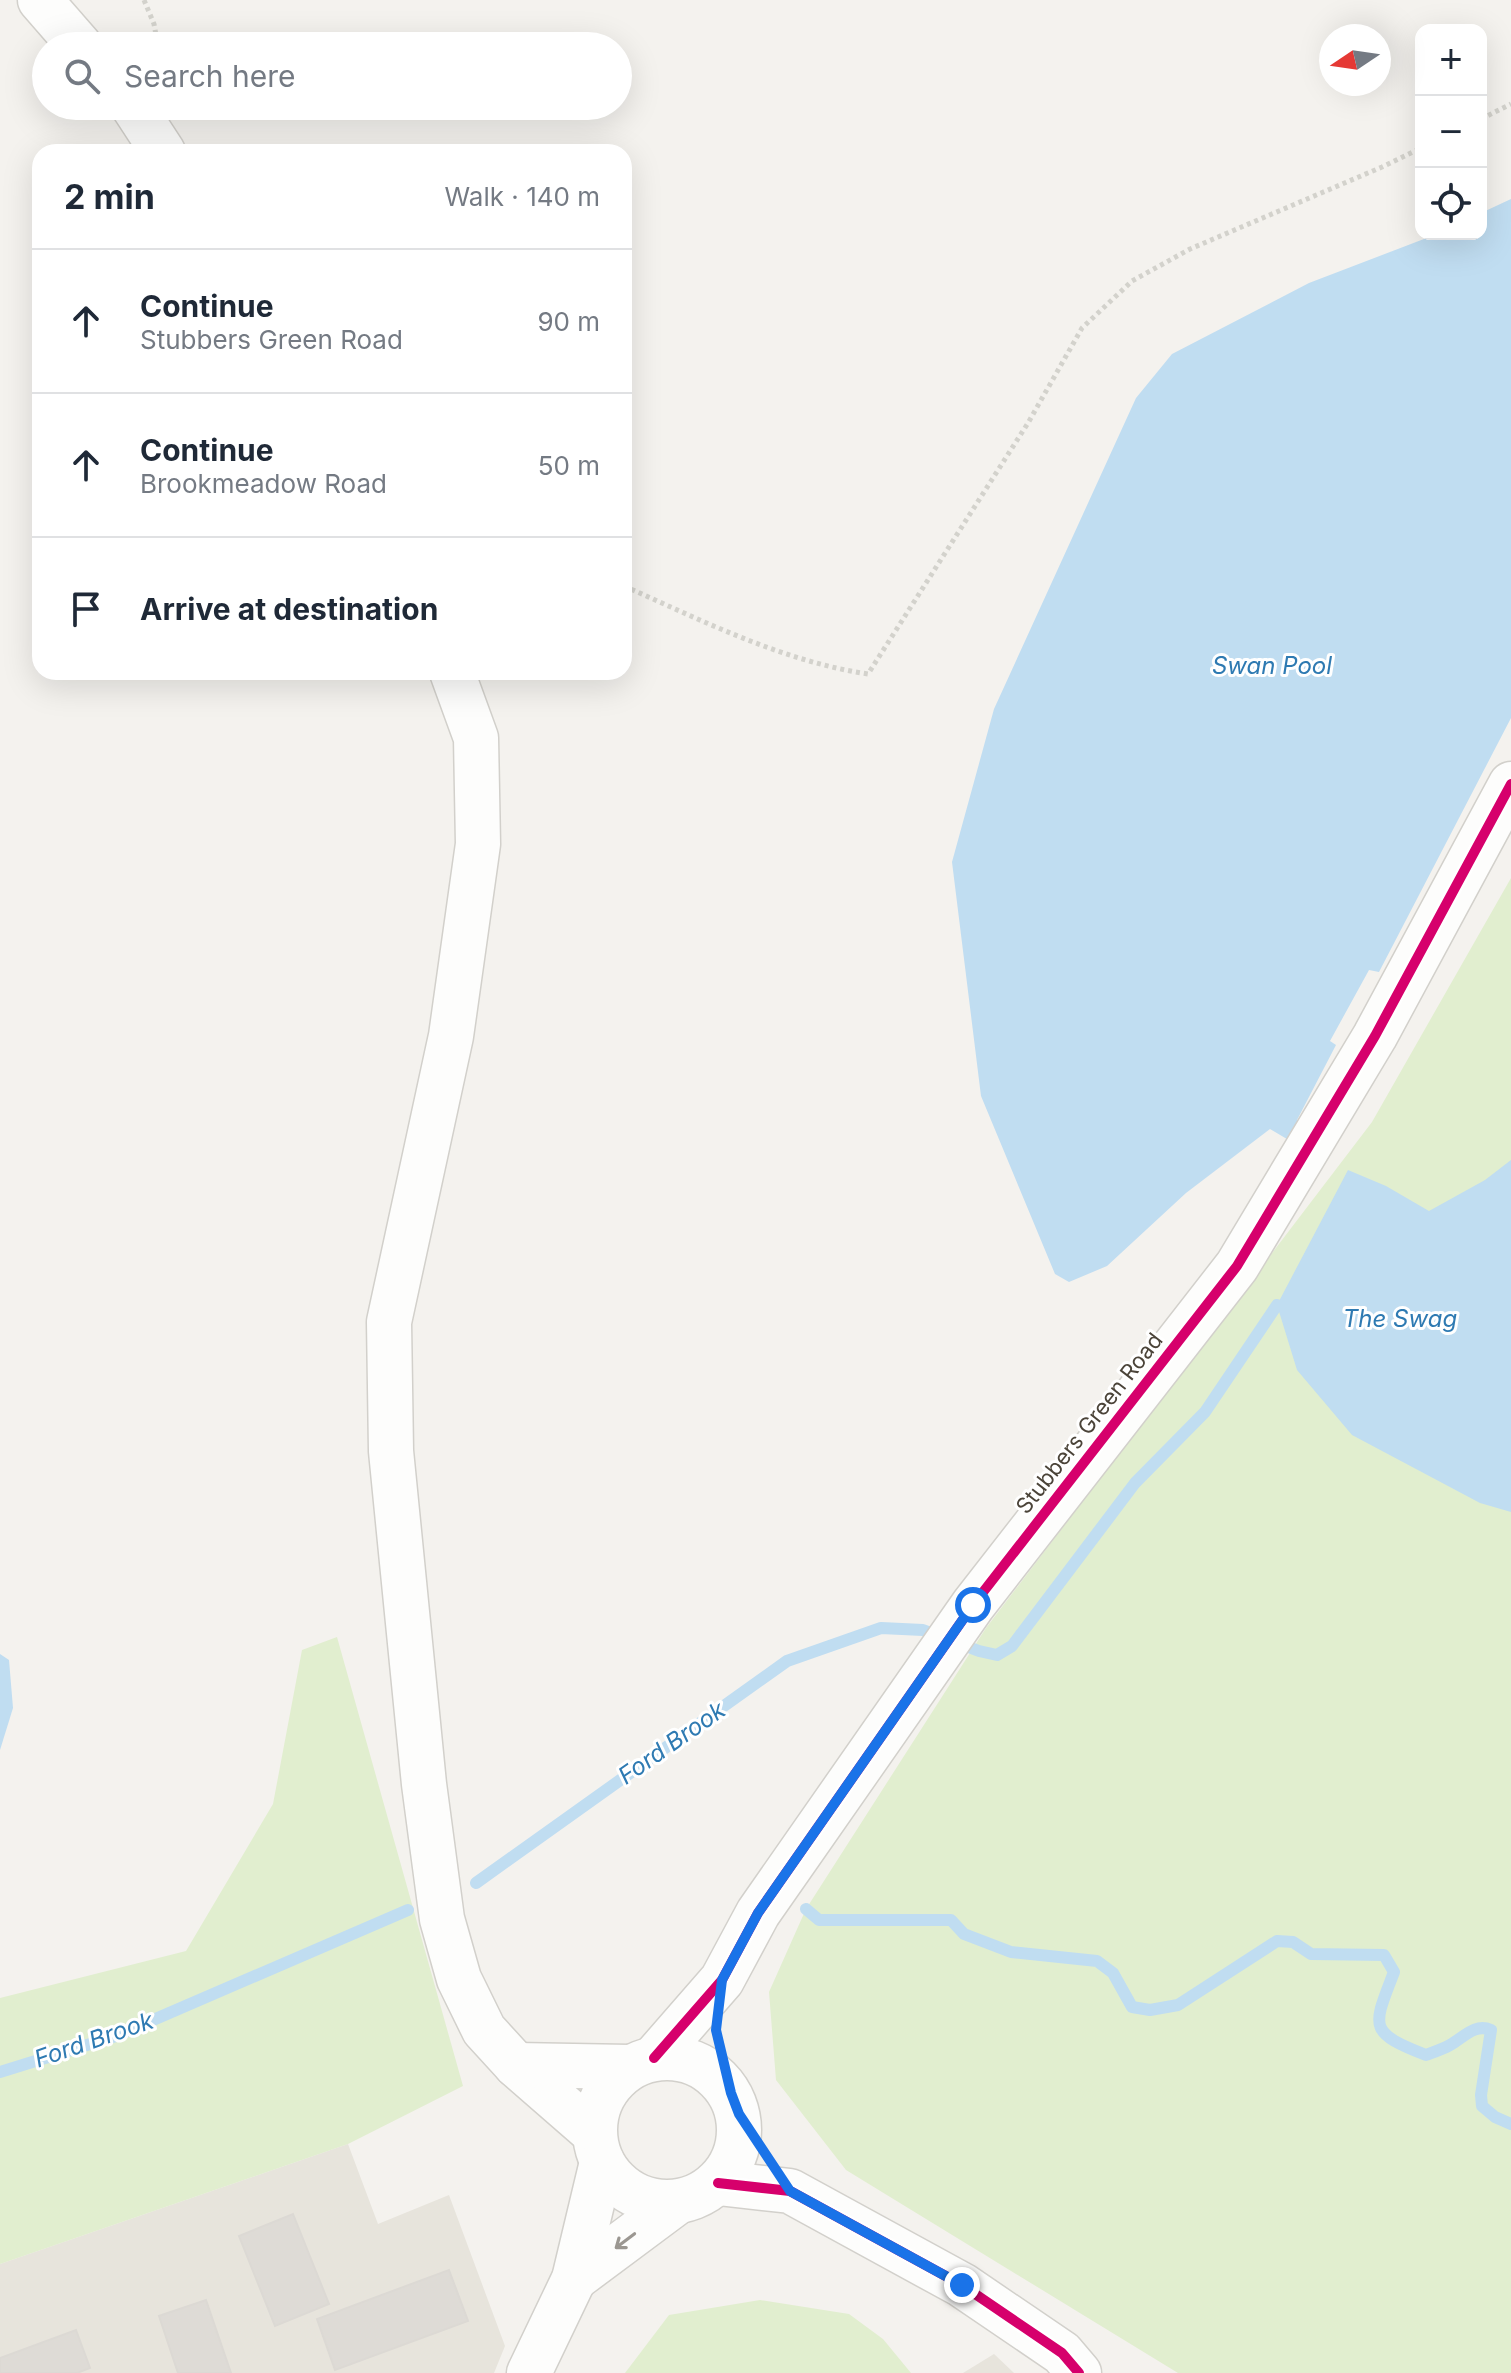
<!DOCTYPE html>
<html lang="en">
<head>
<meta charset="utf-8">
<style>
	body { margin:0; font-family:Inter,sans-serif; background:#f2f2f3; color:#1f2937 }
	.controls { position:absolute; right:24px; top:24px; display:grid; overflow:hidden; border-radius:16px; box-shadow:0 8px 32px #0002 }
	.controls button { width:72px; height:72px; display:grid; place-items:center; padding:0; border:0; border-bottom:2px solid #e0e1e3; background:#fff; color:#1f2937; font:40px sans-serif }
	.compass { position:absolute; left:1319px; top:24px; width:72px; height:72px; border-radius:50%; background:#fff; box-shadow:0 8px 32px #0002; rotate:257deg }
	.stop { position:absolute; width:24px; height:24px; margin:-18px; border:6px solid #1a73e8; border-radius:50%; background:#fff }
	.stop.end { background:#1a73e8; border-color:#fff; box-shadow:0 2px 8px #0008 }
	.list { margin:0; padding:0; list-style:none }
	h2 { display:flex; justify-content:space-between; align-items:center; height:104px; margin:0; padding:0 32px; font-size:34px }
	h2 small { font-size:26px; font-weight:400; color:#747a83 }
	.list li { display:grid; grid-template-columns:52px 1fr auto; gap:24px; align-items:center; box-sizing:border-box; height:144px; padding:0 32px; border-top:2px solid #e0e1e3 }
	.list b { display:block; font-size:30px; white-space:nowrap }
	.list p { margin:0; font-size:26px; white-space:nowrap; color:#747a83 }
	.list em { font-size:26px; font-style:normal; color:#747a83 }
	.icon { flex:none; width:44px; height:44px; fill:none; stroke:currentColor; stroke-width:2; stroke-linecap:round; stroke-linejoin:round }
	.map { position:relative; flex:none; width:1511px; height:2373px; overflow:hidden }
	.search { position:absolute; background:#fff; box-shadow:0 8px 32px #0002; left:32px; top:32px; width:600px; height:88px; display:flex; align-items:center; gap:20px; box-sizing:border-box; padding:0 28px; border-radius:44px; color:#747a83; font-size:30px }
	.panel { position:absolute; background:#fff; box-shadow:0 8px 32px #0002; left:32px; top:144px; width:600px; height:536px; border-radius:24px }
	.map>svg:first-child { display:block }
	.residential { fill:#e7e4dc }
	.green { fill:#e1eecf }
	.water { fill:#c0ddf1 }
	.lines { fill:none; stroke-linecap:round; stroke-linejoin:round }
	.stream { stroke:#c0ddf1; stroke-width:12 }
	.building { fill:#dedbd6; stroke:#dcd9d4; stroke-width:2 }
	.minor-casing { stroke:#d2d0cb; stroke-width:47 }
	.path { stroke:#d3d2cc; stroke-width:5; stroke-dasharray:4 4; stroke-linecap:butt }
	.minor { stroke:#fdfdfc; stroke-width:44 }
	.cycleway-casing { stroke:#fff; stroke-width:15 }
	.cycleway { stroke:#d6006c; stroke-width:10 }
	.oneway { stroke:#9b9791 }
	.route { stroke:#1a73e8; stroke-width:10 }
	.labels { text-anchor:middle; stroke-width:6; stroke-linejoin:round; paint-order:stroke }
	.street-label { font-size:22px; fill:#4b4439; stroke:#fff }
	.water-label { font-size:24px; font-style:italic; fill:#2e7ab2; stroke:#fff }
</style>
</head>
<body>
<div class="map">
<svg width="1511" height="2373" viewBox="0 0 1511 2373">
	<rect width="100%" height="100%" fill="#f4f2ee"/>
	<g class="residential">
		<path d="M348 2144 378 2224 449 2195 505 2346 494 2373H0V2264Z"/>
		<path d="M994 2354 1014 2373H963Z"/>
	</g>
	<g class="green">
		<path d="M1511 878V2373H1178L846 2170 776 2080 769 1992 806 1909 986 1628 1372 1122Z"/>
		<path d="M337 1637 463 2086 348 2144 0 2264V1998L186 1951 273 1804 302 1650Z"/>
		<path d="M760 2300 849 2314 883 2339 911 2373H625L669 2315Z"/>
	</g>
	<g class="water">
		<path d="M1511 199V718L1379 972 1369 970 1330 1041 1336 1045 1297 1120V1136L1292 1142 1270 1129 1186 1193 1107 1266 1069 1282 1055 1274 981 1096 952 862 994 709 1136 398 1172 354 1309 283 1437 234H1481V213Z"/>
		<path d="M1511 1160V1512L1480 1503 1352 1435 1297 1370 1277 1305 1348 1170 1386 1186 1429 1211 1485 1180Z"/>
		<path d="M0 1654 9 1660 13 1708 0 1750Z"/>
	</g>
	<g class="lines">
		<g class="stream">
			<path d="M476 1883 787 1661 881 1628 923 1630 979 1651 997 1655 1012 1646 1135 1483 1205 1412 1277 1305"/>
			<path d="M806 1909 819 1920H951L964 1934 1011 1952 1097 1961 1113 1973 1132 2007 1150 2010 1178 2005 1277 1941 1293 1942 1311 1954 1384 1955 1394 1972C1373 2027 1367 2032 1426 2055 1434 2052 1443 2049 1450 2045 1464 2037 1475 2023 1491 2030L1481 2095 1482 2106 1495 2117 1511 2124"/>
			<path d="M0 2072 116 2036 408 1910"/>
		</g>
	</g>
	<g class="building">
		<path d="M293 2214 329 2304 275 2326 239 2236Z"/>
		<path d="M449 2270 468 2321 335 2370 317 2319Z"/>
		<path d="M206 2300 231 2373H178L159 2316Z"/>
		<path d="M76 2330 90 2368 77 2373H0V2358Z"/>
	</g>
	<g class="lines">
		<g class="minor-casing">
			<g id="minor">
				<path d="M40 0 80 46"/>
				<path d="M133 106 163 152"/>
				<path d="M452 672 476 738 478 844 451 1036 389 1322 391 1451 424 1784 442 1919 459 1979 484 2030 516 2065 594 2133"/>
				<circle cx="667" cy="2130" r="72"/>
				<path d="M654 2058 722 1980 758 1913 973 1605 1237 1266 1375 1036 1511 784"/>
				<path d="M516 2065 630 2067"/>
				<path d="M718 2183 790 2191 962 2285 1062 2353 1079 2373"/>
				<path d="M574 2279 676 2203"/>
				<path d="M529 2373 574 2279 602 2162"/>
			</g>
		</g>
		<g class="path">
			<path d="M144 0 154 24 158 46"/>
			<path d="M1481 119 1511 104"/>
			<path d="M624 586C703 621 782 661 868 674L1028 423 1082 328 1132 281 1190 249 1382 167 1421 148"/>
		</g>
		<use href="#minor" class="minor"/>
		<g class="cycleway-casing">
			<g id="cycleway">
				<path d="M654 2058 722 1980 758 1913 973 1605 1237 1266 1375 1036 1511 784"/>
				<path d="M718 2183 790 2191 962 2285 1062 2353 1079 2373"/>
			</g>
		</g>
		<use href="#cycleway" class="cycleway"/>
	</g>
	<defs><path id="oneway-shaft" d="M-6 0H5M1.5-3L5.5 0L1.5 3" fill="none" stroke-width="1.6" stroke-linecap="round" stroke-linejoin="round" transform="scale(2)"/></defs>
	<use class="oneway" href="#oneway-shaft" transform="translate(625 2241) rotate(143)"/>
	<g class="lines">
		<path class="route" d="M962 2285 790 2191 739 2114 731 2093 716 2030 722 1980 758 1913 973 1605"/>
	</g>
	<g class="labels">
		<g class="street-label">
			<text transform="translate(1089 1423) rotate(-52)" y="8">Stubbers Green Road</text>
		</g>
		<g class="water-label">
			<text x="1272" y="674">Swan Pool</text>
			<text x="1400" y="1327">The Swag</text>
			<text transform="translate(672 1743) rotate(-35)" y="8">Ford Brook</text>
			<text transform="translate(94 2040) rotate(-19)" y="8">Ford Brook</text>
		</g>
	</g>
</svg>
<div class="controls">
<button>+</button>
<button>−</button>
<button><svg class="icon" aria-label="locate" viewBox="0 0 24 24"><circle cx="12" cy="12" r="6"/><path d="M12 2v4M12 18v4M2 12h4M18 12h4"/></svg></button>
</div>
<svg class="compass" viewBox="-18 -18 36 36"><path d="M0-13l5 13h-10z" fill="#e53935"/><path d="M0 13l5-13h-10z" fill="#747a83"/></svg>
<div class="stop" style="left:973px;top:1605px"></div>
<div class="stop end" style="left:962px;top:2285px"></div>
<div class="search"><svg class="icon" aria-label="search" viewBox="0 0 24 24"><circle cx="10" cy="10" r="6"/><path d="M15 15l6 6"/></svg>Search here</div>
<section class="panel">
<h2>2 min<small>Walk · 140 m</small></h2>
<ul class="list">
<li><svg class="icon" aria-label="ahead" viewBox="0 0 24 24"><path d="M12 20V5M6 11l6-6 6 6"/></svg><div><b>Continue</b><p>Stubbers Green Road</p></div><em>90 m</em></li>
<li><svg class="icon" aria-label="ahead" viewBox="0 0 24 24"><path d="M12 20V5M6 11l6-6 6 6"/></svg><div><b>Continue</b><p>Brookmeadow Road</p></div><em>50 m</em></li>
<li><svg class="icon" aria-label="arrive" viewBox="0 0 24 24"><path d="M6 21V4h12l-3 4 3 4H6"/></svg><div><b>Arrive at destination</b></div></li>
</ul>
</section>
</div>
</body>
</html>
